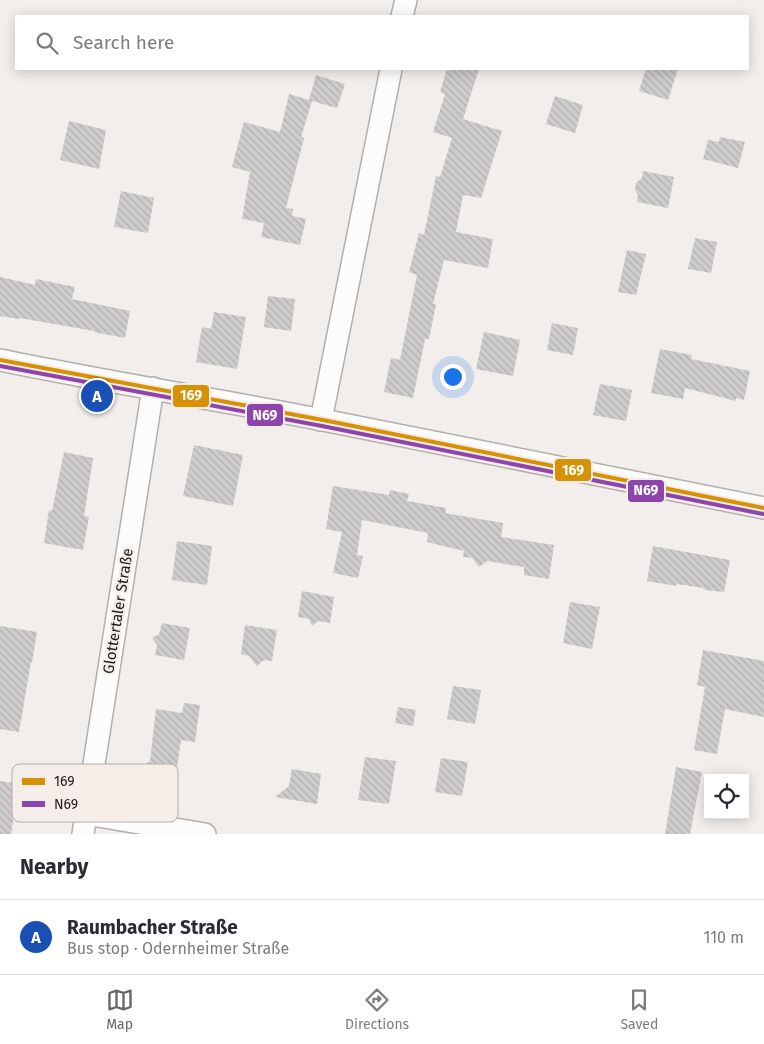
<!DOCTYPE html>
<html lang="en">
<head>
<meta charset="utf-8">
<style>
	body { margin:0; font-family:"Fira Sans",sans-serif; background:#f7f7f7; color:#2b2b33 }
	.controls { position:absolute; right:15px; bottom:15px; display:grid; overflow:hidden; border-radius:0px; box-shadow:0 2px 12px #0003 }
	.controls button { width:45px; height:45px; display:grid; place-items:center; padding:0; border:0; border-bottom:1px solid #e1e1e2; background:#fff; color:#2b2b33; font:25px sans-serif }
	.you { position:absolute; left:452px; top:376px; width:18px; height:18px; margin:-12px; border:4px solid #fff; border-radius:50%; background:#1a73e8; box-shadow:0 0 0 8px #1a73e833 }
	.badge { display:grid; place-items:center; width:32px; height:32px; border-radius:50%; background:#686462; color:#fff; font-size:16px; font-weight:700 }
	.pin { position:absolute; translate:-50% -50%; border:2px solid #fff; box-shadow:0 1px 5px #0006 }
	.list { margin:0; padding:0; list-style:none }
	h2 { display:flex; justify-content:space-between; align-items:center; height:65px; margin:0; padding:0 20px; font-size:21px }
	h2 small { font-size:16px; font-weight:400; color:#7c7c81 }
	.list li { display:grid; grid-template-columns:32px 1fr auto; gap:15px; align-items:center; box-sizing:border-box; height:75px; padding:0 20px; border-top:1px solid #e1e1e2 }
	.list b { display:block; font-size:19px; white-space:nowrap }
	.list p { margin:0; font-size:16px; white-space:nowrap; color:#7c7c81 }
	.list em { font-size:16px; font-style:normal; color:#7c7c81 }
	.icon { flex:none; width:28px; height:28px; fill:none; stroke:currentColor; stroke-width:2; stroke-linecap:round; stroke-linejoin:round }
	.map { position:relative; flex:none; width:764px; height:834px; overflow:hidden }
	.search { position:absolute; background:#fff; box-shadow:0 2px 12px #0003; left:15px; right:15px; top:15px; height:55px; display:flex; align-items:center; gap:12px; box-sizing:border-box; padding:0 18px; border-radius:0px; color:#7c7c81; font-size:19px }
	.sheet { height:140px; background:#fff }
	nav { display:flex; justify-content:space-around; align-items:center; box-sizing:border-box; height:70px; border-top:1px solid #e1e1e2; background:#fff; font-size:14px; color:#7c7c81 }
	nav a { display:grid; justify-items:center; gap:2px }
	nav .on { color:#686462 }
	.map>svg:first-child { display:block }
	.building { fill:url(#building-back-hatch) }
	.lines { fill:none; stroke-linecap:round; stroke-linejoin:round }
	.minor-casing { stroke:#b2afad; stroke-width:24 }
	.minor { stroke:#fdfcfc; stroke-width:21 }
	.bus-1-casing { stroke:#f5ede8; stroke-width:8 }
	.bus-2-casing { stroke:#f5ede8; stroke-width:8 }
	.bus-1 { stroke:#d69104; stroke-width:4 }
	.bus-2 { stroke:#8e44ad; stroke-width:4 }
	.labels { text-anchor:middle; stroke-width:4.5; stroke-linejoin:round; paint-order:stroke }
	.street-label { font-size:15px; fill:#1d1a18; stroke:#f5ede8 }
	.key { fill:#f5ede8; stroke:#b4aeaa; stroke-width:1 }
	.key-label { font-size:14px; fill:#1d1a18 }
	.line-badge { stroke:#f5ede8; stroke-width:2 }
	.badge-label { font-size:14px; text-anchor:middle; font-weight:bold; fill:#fff }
</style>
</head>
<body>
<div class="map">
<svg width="764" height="834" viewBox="0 0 764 834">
	<defs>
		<pattern id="building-back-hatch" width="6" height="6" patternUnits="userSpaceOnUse" patternTransform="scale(1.25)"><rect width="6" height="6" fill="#cecccc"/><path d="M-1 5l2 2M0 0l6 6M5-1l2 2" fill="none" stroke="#b0afae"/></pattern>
	</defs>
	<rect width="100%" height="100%" fill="#f2eeeb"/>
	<g class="building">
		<path d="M447 69H479L463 119 502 131 481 198 463 195 456 232 493 239 488 268 444 260 433 304H436L429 339H425L413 398 384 392 391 358 400 360 417 275 409 272 419 233 424 235 436 176 440 177 452 138 433 132 445 94 440 92Z"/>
		<path d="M646 69H678L668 100 639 91Z"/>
		<path d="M316 75 345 84 337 108 312 101 301 137 304 138 286 208 293 209 292 216 306 219 300 245 261 237 264 223 242 219 250 172 232 167 244 122 280 132 289 94 309 100Z"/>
		<path d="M555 96 583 105 575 133 546 124Z"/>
		<path d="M69 121 106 130 99 169 60 160Z"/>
		<path d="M720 137 745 142 738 168 703 159 708 140 719 142Z"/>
		<path d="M643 171 674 177 668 208 637 202 638 195 635 190 636 183 642 178Z"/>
		<path d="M121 191 154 198 148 233 114 227Z"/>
		<path d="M695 238 717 242 711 273 688 269Z"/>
		<path d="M627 250 646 254 636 295 618 292Z"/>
		<path d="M0 277 35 285 36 279 75 287 72 299 130 311 125 338 94 332V331L20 318 19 319 0 316Z"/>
		<path d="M268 296 295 299 291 331 264 327Z"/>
		<path d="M214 312 246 317 237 369 196 362 202 327 211 329Z"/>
		<path d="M552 323 578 328 573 355 547 350Z"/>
		<path d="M484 332 520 340 513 376 476 369Z"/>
		<path d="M660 349 692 355 691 359 750 371 744 400 736 398V401L685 388 683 399 651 393Z"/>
		<path d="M600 384 632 390 626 421 593 415Z"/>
		<path d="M194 445 243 455 233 506 183 496Z"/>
		<path d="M64 452 93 458 84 516 89 517 83 550 44 543 49 510 52 511Z"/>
		<path d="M333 486 389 495 390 490 409 494 407 501 446 508 445 513 503 523 501 537 554 545 549 579 524 575V567L487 561 479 567 472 558 463 557 464 551 427 542 428 533 362 520 357 555 363 556 358 578 333 573 342 532 326 529Z"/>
		<path d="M177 541 212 546 207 585 172 580Z"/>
		<path d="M653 546 730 560 724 592 705 590 704 588 676 584V586L647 581Z"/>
		<path d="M302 591 334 597 330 623 318 621 312 626 309 619 298 617Z"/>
		<path d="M570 602 600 607 592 649 563 643Z"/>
		<path d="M162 623 190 628 184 660 155 655 157 645 152 638 159 634Z"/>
		<path d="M245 625 277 630 272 661 264 660 257 666 249 656 241 654Z"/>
		<path d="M0 626 37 632 32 662H31L19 732 0 729Z"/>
		<path d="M703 650 764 661V717L725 709 717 754 694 750 705 687 697 685Z"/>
		<path d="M453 686 481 690 475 724 447 719Z"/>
		<path d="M184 703 200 705 195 742 181 740 174 790 146 786 148 773 142 766 150 761 156 709 182 713Z"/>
		<path d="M398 707 416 710 413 726 395 723Z"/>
		<path d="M365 757 396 761 389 804 358 800Z"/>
		<path d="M441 758 468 762 462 796 435 792Z"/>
		<path d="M676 767 702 772 690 834H665Z"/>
		<path d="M292 769 321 774 317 804 275 797 289 786Z"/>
		<path d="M0 781 19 784 11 834H0Z"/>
	</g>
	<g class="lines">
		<g class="minor-casing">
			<g id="minor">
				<path d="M402 16 406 0"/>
				<path d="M0 360C107 382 215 399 323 420 470 449 617 478 764 508"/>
				<path d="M321 420 391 69"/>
				<path d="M86 814 205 834"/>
				<path d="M83 834 153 388"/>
			</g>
		</g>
		<use href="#minor" class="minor"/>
		<g class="bus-1-casing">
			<path id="bus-1" d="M0 360 323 420 764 508"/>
		</g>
		<g class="bus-2-casing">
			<path id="bus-2" d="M0 366 322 426 763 514"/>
		</g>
		<use href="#bus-1" class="bus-1"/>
		<use href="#bus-2" class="bus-2"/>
	</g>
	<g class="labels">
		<g class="street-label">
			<text transform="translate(118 611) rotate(-81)" y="5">Glottertaler Straße</text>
		</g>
	</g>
	<rect x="12" y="764" width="166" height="58" rx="8" class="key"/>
	<rect x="22" y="778" width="23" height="7" fill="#d69104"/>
	<rect x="22" y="801" width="23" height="6" fill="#8e44ad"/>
	<g class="key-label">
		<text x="54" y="786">169</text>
		<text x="54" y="809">N69</text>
	</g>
	<g class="line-badge">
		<rect x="172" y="384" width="38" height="24" rx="5" fill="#d69104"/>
		<rect x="246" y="403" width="38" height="24" rx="5" fill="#8e44ad"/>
		<rect x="554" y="458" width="38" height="24" rx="5" fill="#d69104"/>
		<rect x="627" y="479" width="38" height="24" rx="5" fill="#8e44ad"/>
	</g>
	<g class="badge-label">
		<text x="191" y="400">169</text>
		<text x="265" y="420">N69</text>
		<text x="573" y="475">169</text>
		<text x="646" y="495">N69</text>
	</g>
</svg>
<div class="controls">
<button><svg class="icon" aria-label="locate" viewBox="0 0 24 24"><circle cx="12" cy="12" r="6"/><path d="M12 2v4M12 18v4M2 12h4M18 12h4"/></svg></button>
</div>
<div class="you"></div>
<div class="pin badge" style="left:97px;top:396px;background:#1a4fb4">A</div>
<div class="search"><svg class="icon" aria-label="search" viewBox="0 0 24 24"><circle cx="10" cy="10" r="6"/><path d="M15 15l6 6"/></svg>Search here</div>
</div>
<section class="sheet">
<h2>Nearby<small></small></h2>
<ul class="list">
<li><span class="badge" style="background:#1a4fb4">A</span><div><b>Raumbacher Straße</b><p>Bus stop · Odernheimer Straße</p></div><em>110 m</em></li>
</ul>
</section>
<nav>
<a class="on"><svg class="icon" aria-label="map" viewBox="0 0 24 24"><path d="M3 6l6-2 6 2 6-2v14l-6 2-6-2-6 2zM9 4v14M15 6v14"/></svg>Map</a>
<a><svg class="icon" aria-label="directions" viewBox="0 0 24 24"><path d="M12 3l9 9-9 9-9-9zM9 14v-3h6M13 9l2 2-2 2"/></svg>Directions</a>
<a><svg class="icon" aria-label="saved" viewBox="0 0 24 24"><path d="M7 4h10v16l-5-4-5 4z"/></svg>Saved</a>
</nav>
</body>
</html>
